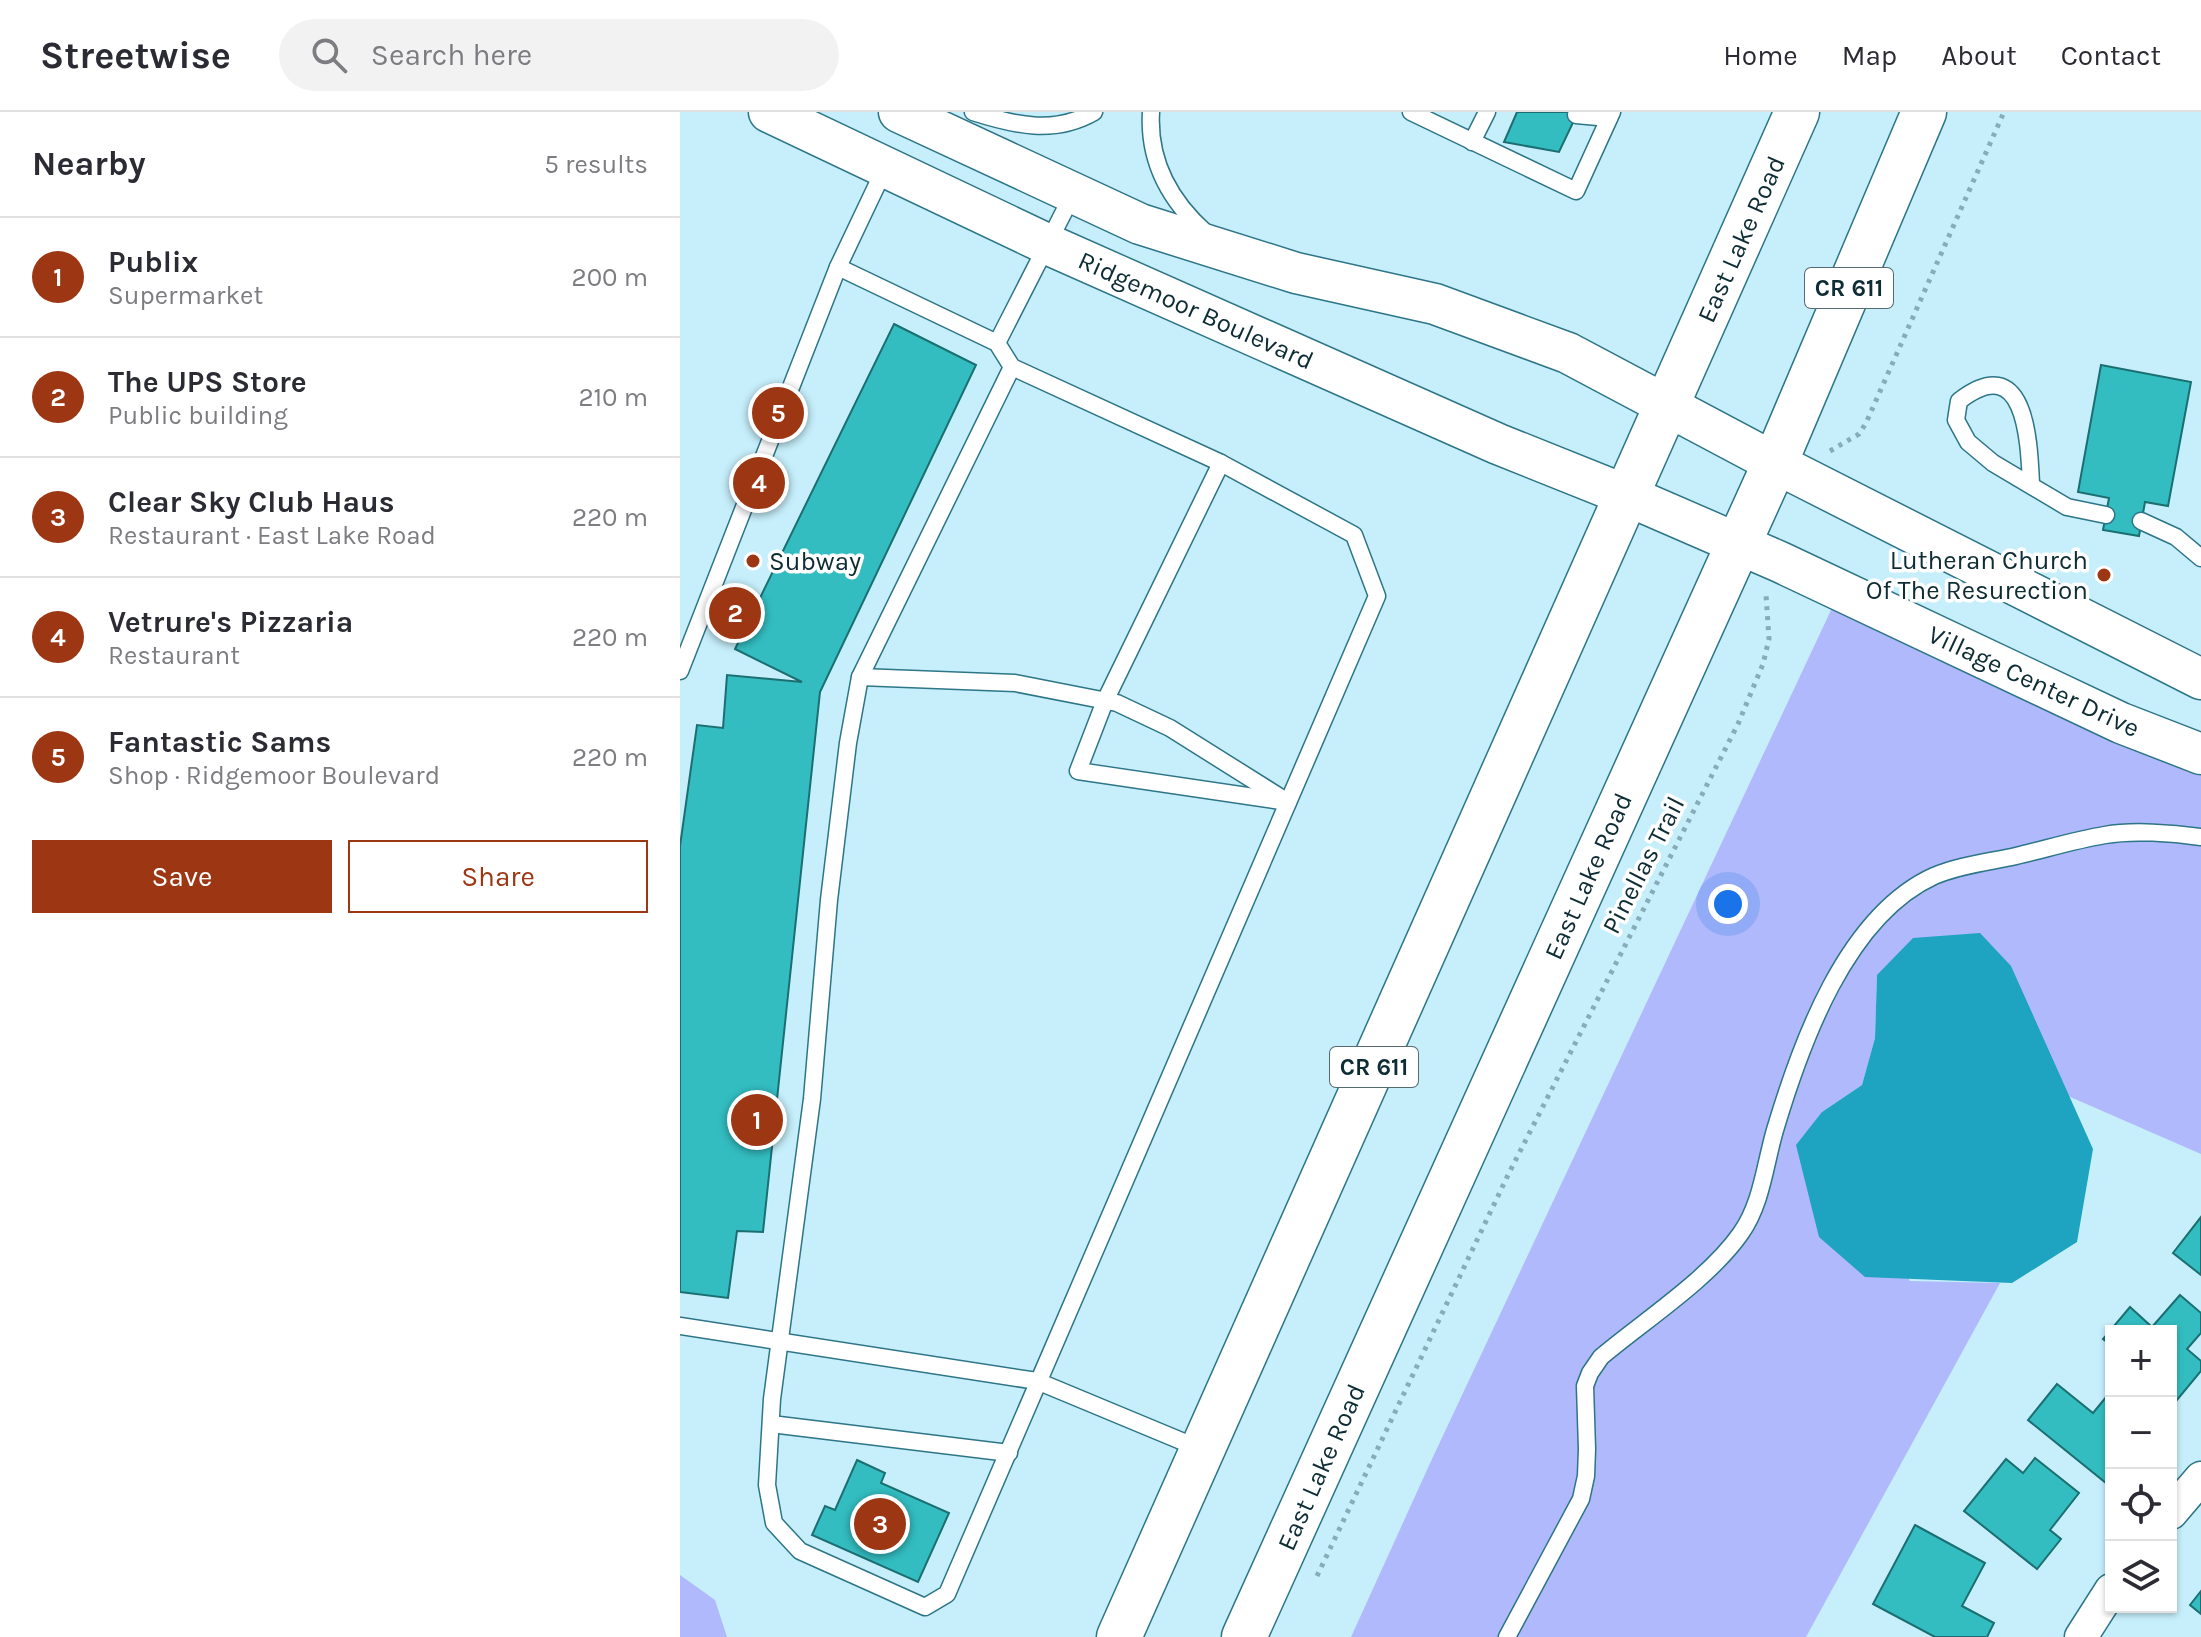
<!DOCTYPE html>
<html lang="en">
<head>
<meta charset="utf-8">
<style>
	body { margin:0; font-family:Karla,sans-serif; background:#f2f2f3; color:#2b2b33 }
	.controls { position:absolute; right:24px; bottom:24px; display:grid; overflow:hidden; border-radius:0px; box-shadow:0 2px 6px #0004 }
	.controls button { width:72px; height:72px; display:grid; place-items:center; padding:0; border:0; border-bottom:2px solid #e1e1e2; background:#fff; color:#2b2b33; font:40px sans-serif }
	.you { position:absolute; left:1048px; top:792px; width:28px; height:28px; margin:-20px; border:6px solid #fff; border-radius:50%; background:#1a73e8; box-shadow:0 0 0 12px #1a73e833 }
	.badge { display:grid; place-items:center; width:52px; height:52px; border-radius:50%; background:#9d3613; color:#fff; font-size:26px; font-weight:700 }
	.pin { position:absolute; translate:-50% -50%; border:4px solid #fff; box-shadow:0 2px 8px #0006 }
	.list { margin:0; padding:0; list-style:none }
	h2 { display:flex; justify-content:space-between; align-items:center; height:104px; margin:0; padding:0 32px; font-size:34px }
	h2 small { font-size:26px; font-weight:400; color:#7c7c81 }
	.list li { display:grid; grid-template-columns:52px 1fr auto; gap:24px; align-items:center; box-sizing:border-box; height:120px; padding:0 32px; border-top:2px solid #e1e1e2 }
	.list b { display:block; font-size:30px; white-space:nowrap }
	.list p { margin:0; font-size:26px; white-space:nowrap; color:#7c7c81 }
	.list em { font-size:26px; font-style:normal; color:#7c7c81 }
	.actions { display:flex; gap:16px; padding:24px 32px }
	.actions a { flex:1; padding:18px 0; border:2px solid #9d3613; border-radius:0px; text-align:center; font-size:28px; color:#9d3613 }
	.actions .main { background:#9d3613; color:#fff }
	.icon { flex:none; width:44px; height:44px; fill:none; stroke:currentColor; stroke-width:2; stroke-linecap:round; stroke-linejoin:round }
	.map { position:relative; flex:none; width:1521px; height:1525px; overflow:hidden }
	header { display:flex; align-items:center; gap:48px; box-sizing:border-box; height:112px; padding:0 40px; background:#fff; border-bottom:2px solid #e1e1e2 }
	header strong { font-size:38px }
	nav { display:flex; gap:44px; margin-inline-start:auto; font-size:28px }
	.search { width:560px; height:72px; background:#f2f2f3; display:flex; align-items:center; gap:20px; box-sizing:border-box; padding:0 28px; border-radius:44px; color:#7c7c81; font-size:30px }
	main { display:flex }
	aside { flex:1; background:#fff }
	.map>svg:first-child { display:block }
	.green { fill:#afb9fb }
	.water { fill:#1ea3c0 }
	.building { fill:#33bdc1; stroke:#1b6f71; stroke-width:2 }
	.lines { fill:none; stroke-linecap:round; stroke-linejoin:round }
	.service-casing { stroke:#2d7587; stroke-width:19 }
	.minor-casing { stroke:#2d7587; stroke-width:35 }
	.tertiary-casing { stroke:#2d7587; stroke-width:43 }
	.primary-casing { stroke:#2d7587; stroke-width:47 }
	.path { stroke:#87acb7; stroke-width:5; stroke-dasharray:4 6; stroke-linecap:butt }
	.service { stroke:#fff; stroke-width:16 }
	.minor { stroke:#fff; stroke-width:32 }
	.tertiary { stroke:#fff; stroke-width:40 }
	.primary { stroke:#fff; stroke-width:44 }
	.poi-dot { fill:#9d3613; stroke:#fff; stroke-width:3 }
	.labels { text-anchor:middle; stroke-width:7; stroke-linejoin:round; paint-order:stroke }
	.shield { fill:#fff; stroke:#566b71; stroke-width:2 }
	.shield-label { font-size:24px; font-weight:bold; fill:#0e2c34 }
	.street-label { font-size:26px; fill:#0e2c34; stroke:#fff }
	.poi-label { font-size:26px; fill:#0e2c34; stroke:#fff; text-anchor:end }
</style>
</head>
<body>
<header>
<strong>Streetwise</strong>
<div class="search"><svg class="icon" aria-label="search" viewBox="0 0 24 24"><circle cx="10" cy="10" r="6"/><path d="M15 15l6 6"/></svg>Search here</div>
<nav><a>Home</a><a>Map</a><a>About</a><a>Contact</a></nav>
</header>
<main>
<aside>
<h2>Nearby<small>5 results</small></h2>
<ul class="list">
<li><span class="badge">1</span><div><b>Publix</b><p>Supermarket</p></div><em>200 m</em></li>
<li><span class="badge">2</span><div><b>The UPS Store</b><p>Public building</p></div><em>210 m</em></li>
<li><span class="badge">3</span><div><b>Clear Sky Club Haus</b><p>Restaurant · East Lake Road</p></div><em>220 m</em></li>
<li><span class="badge">4</span><div><b>Vetrure's Pizzaria</b><p>Restaurant</p></div><em>220 m</em></li>
<li><span class="badge">5</span><div><b>Fantastic Sams</b><p>Shop · Ridgemoor Boulevard</p></div><em>220 m</em></li>
</ul>
<div class="actions"><a class="main">Save</a><a>Share</a></div>
</aside>
<div class="map">
<svg width="1521" height="1525" viewBox="0 0 1521 1525">
	<rect width="100%" height="100%" fill="#c6effb"/>
	<g class="green">
		<path d="M1152 496 1434 628 1521 662V1042L1388 984 1376 957 1197 863 1195 926 1182 973 1142 1000 1230 1169 1320 1171 1126 1525H671L752 1347Z"/>
		<path d="M0 1463 35 1488 47 1525H0Z"/>
	</g>
	<path class="water" d="M1300 821 1331 854 1413 1037 1397 1130 1332 1171 1185 1165 1139 1125 1116 1033 1142 1000 1182 973 1195 926 1197 863 1233 826Z"/>
	<g class="building">
		<path d="M837 0H898L879 40 824 30Z"/>
		<path d="M214 212 296 253 140 580 83 1120 57 1119 48 1186 0 1180V734L17 613 43 616 47 563 122 570 55 537Z"/>
		<path d="M1421 253 1511 270 1488 394 1465 390 1459 424 1423 418 1429 386 1398 380Z"/>
		<path d="M1521 1105V1163L1493 1141Z"/>
		<path d="M1500 1183 1521 1201V1221L1507 1237 1521 1249V1259L1497 1288 1491 1284V1219H1431V1233L1423 1227 1450 1195 1472 1215Z"/>
		<path d="M1377 1272 1413 1301 1431 1279V1364L1426 1371 1348 1308Z"/>
		<path d="M1355 1346 1399 1381 1370 1418 1381 1427 1357 1457 1284 1399 1326 1347 1343 1361Z"/>
		<path d="M177 1348 205 1361 201 1371 269 1401 238 1470 132 1423 145 1394 155 1398Z"/>
		<path d="M1235 1413 1305 1451 1282 1494 1314 1511 1307 1525H1255L1193 1492Z"/>
		<path d="M1521 1479V1502L1510 1493Z"/>
	</g>
	<g class="lines">
		<g class="service-casing">
			<g id="service">
				<path d="M293 0C334 13 374 23 414 0"/>
				<path d="M471 0C468 49 490 89 526 121"/>
				<path d="M731 0 896 79 932 0"/>
				<path d="M896 3 929 6"/>
				<path d="M792 30 807 0"/>
				<path d="M158 155 317 231 332 255 541 351 674 423 697 484 267 1482 245 1495 120 1439 94 1411 87 1373 92 1287 132 987 149 788 168 631 180 565 332 255"/>
				<path d="M317 231 393 82"/>
				<path d="M541 351 425 589 398 659 608 690"/>
				<path d="M1351 372C1349 329 1346 237 1279 289L1276 308 1288 330 1313 351 1387 395 1426 403"/>
				<path d="M1461 409 1496 425 1521 446"/>
				<path d="M0 559 158 155 205 56"/>
				<path d="M180 565 335 571 437 591 490 616 603 687"/>
				<path d="M0 1214 357 1269 523 1338"/>
				<path d="M91 1312 329 1341"/>
				<path d="M827 1525 901 1387 906 1364 907 1337 905 1274 910 1261 921 1245C965 1208 1029 1167 1061 1121 1082 1091 1085 1052 1095 1018 1121 931 1166 804 1254 764 1280 753 1309 750 1336 744 1366 737 1395 728 1425 723 1452 718 1493 721 1521 725"/>
			</g>
		</g>
		<g class="minor-casing">
			<g id="minor">
				<path d="M1491 1401 1521 1366"/>
				<path d="M1401 1525 1431 1478"/>
			</g>
		</g>
		<g class="tertiary-casing">
			<g id="tertiary">
				<path d="M89 0 367 132 818 332 948 384 1100 450 1441 611 1521 642"/>
				<path d="M219 0 460 112 616 161 755 192 888 241 1095 351 1521 567"/>
			</g>
		</g>
		<g class="primary-casing">
			<g id="primary">
				<path d="M439 1525 1117 0"/>
				<path d="M564 1525 1095 351 1244 0"/>
			</g>
		</g>
		<g class="path">
			<path d="M1150 339 1179 322 1186 311 1324 0"/>
			<path d="M637 1464 828 1063 1058 612 1083 552 1089 527 1086 483"/>
		</g>
		<use href="#service" class="service"/>
		<use href="#minor" class="minor"/>
		<use href="#tertiary" class="tertiary"/>
		<use href="#primary" class="primary"/>
	</g>
	<g class="poi-dot">
		<circle cx="73" cy="449" r="8"/>
		<circle cx="1424" cy="463" r="8"/>
	</g>
	<g class="labels">
		<g class="shield">
			<rect x="1125" y="156" width="88" height="40" rx="6"/>
			<rect x="650" y="935" width="88" height="40" rx="6"/>
		</g>
		<g class="shield-label">
			<text x="1169" y="184">CR 611</text>
			<text x="694" y="963">CR 611</text>
		</g>
		<g class="street-label">
			<text transform="translate(1061 127) rotate(-66)" y="9">East Lake Road</text>
			<text transform="translate(516 198) rotate(24)" y="9">Ridgemoor Boulevard</text>
			<text transform="translate(1354 569) rotate(25)" y="9">Village Center Drive</text>
			<text transform="translate(963 753) rotate(-63)" y="9">Pinellas Trail</text>
			<text transform="translate(908 764) rotate(-66)" y="9">East Lake Road</text>
			<text transform="translate(641 1355) rotate(-66)" y="9">East Lake Road</text>
		</g>
		<g class="poi-label">
			<text x="1408" y="457">Lutheran Church<tspan x="1408" dy="30">Of The Resurection</tspan></text>
			<text x="89" y="458" text-anchor="start">Subway</text>
		</g>
	</g>
</svg>
<div class="controls">
<button>+</button>
<button>−</button>
<button><svg class="icon" aria-label="locate" viewBox="0 0 24 24"><circle cx="12" cy="12" r="6"/><path d="M12 2v4M12 18v4M2 12h4M18 12h4"/></svg></button>
<button><svg class="icon" aria-label="layers" viewBox="0 0 24 24"><path d="M12 4l9 5-9 5-9-5zM3 14l9 5 9-5"/></svg></button>
</div>
<div class="you"></div>
<div class="pin badge" style="left:77px;top:1008px">1</div>
<div class="pin badge" style="left:55px;top:501px">2</div>
<div class="pin badge" style="left:200px;top:1412px">3</div>
<div class="pin badge" style="left:79px;top:371px">4</div>
<div class="pin badge" style="left:98px;top:301px">5</div>
</div>
</main>
</body>
</html>
